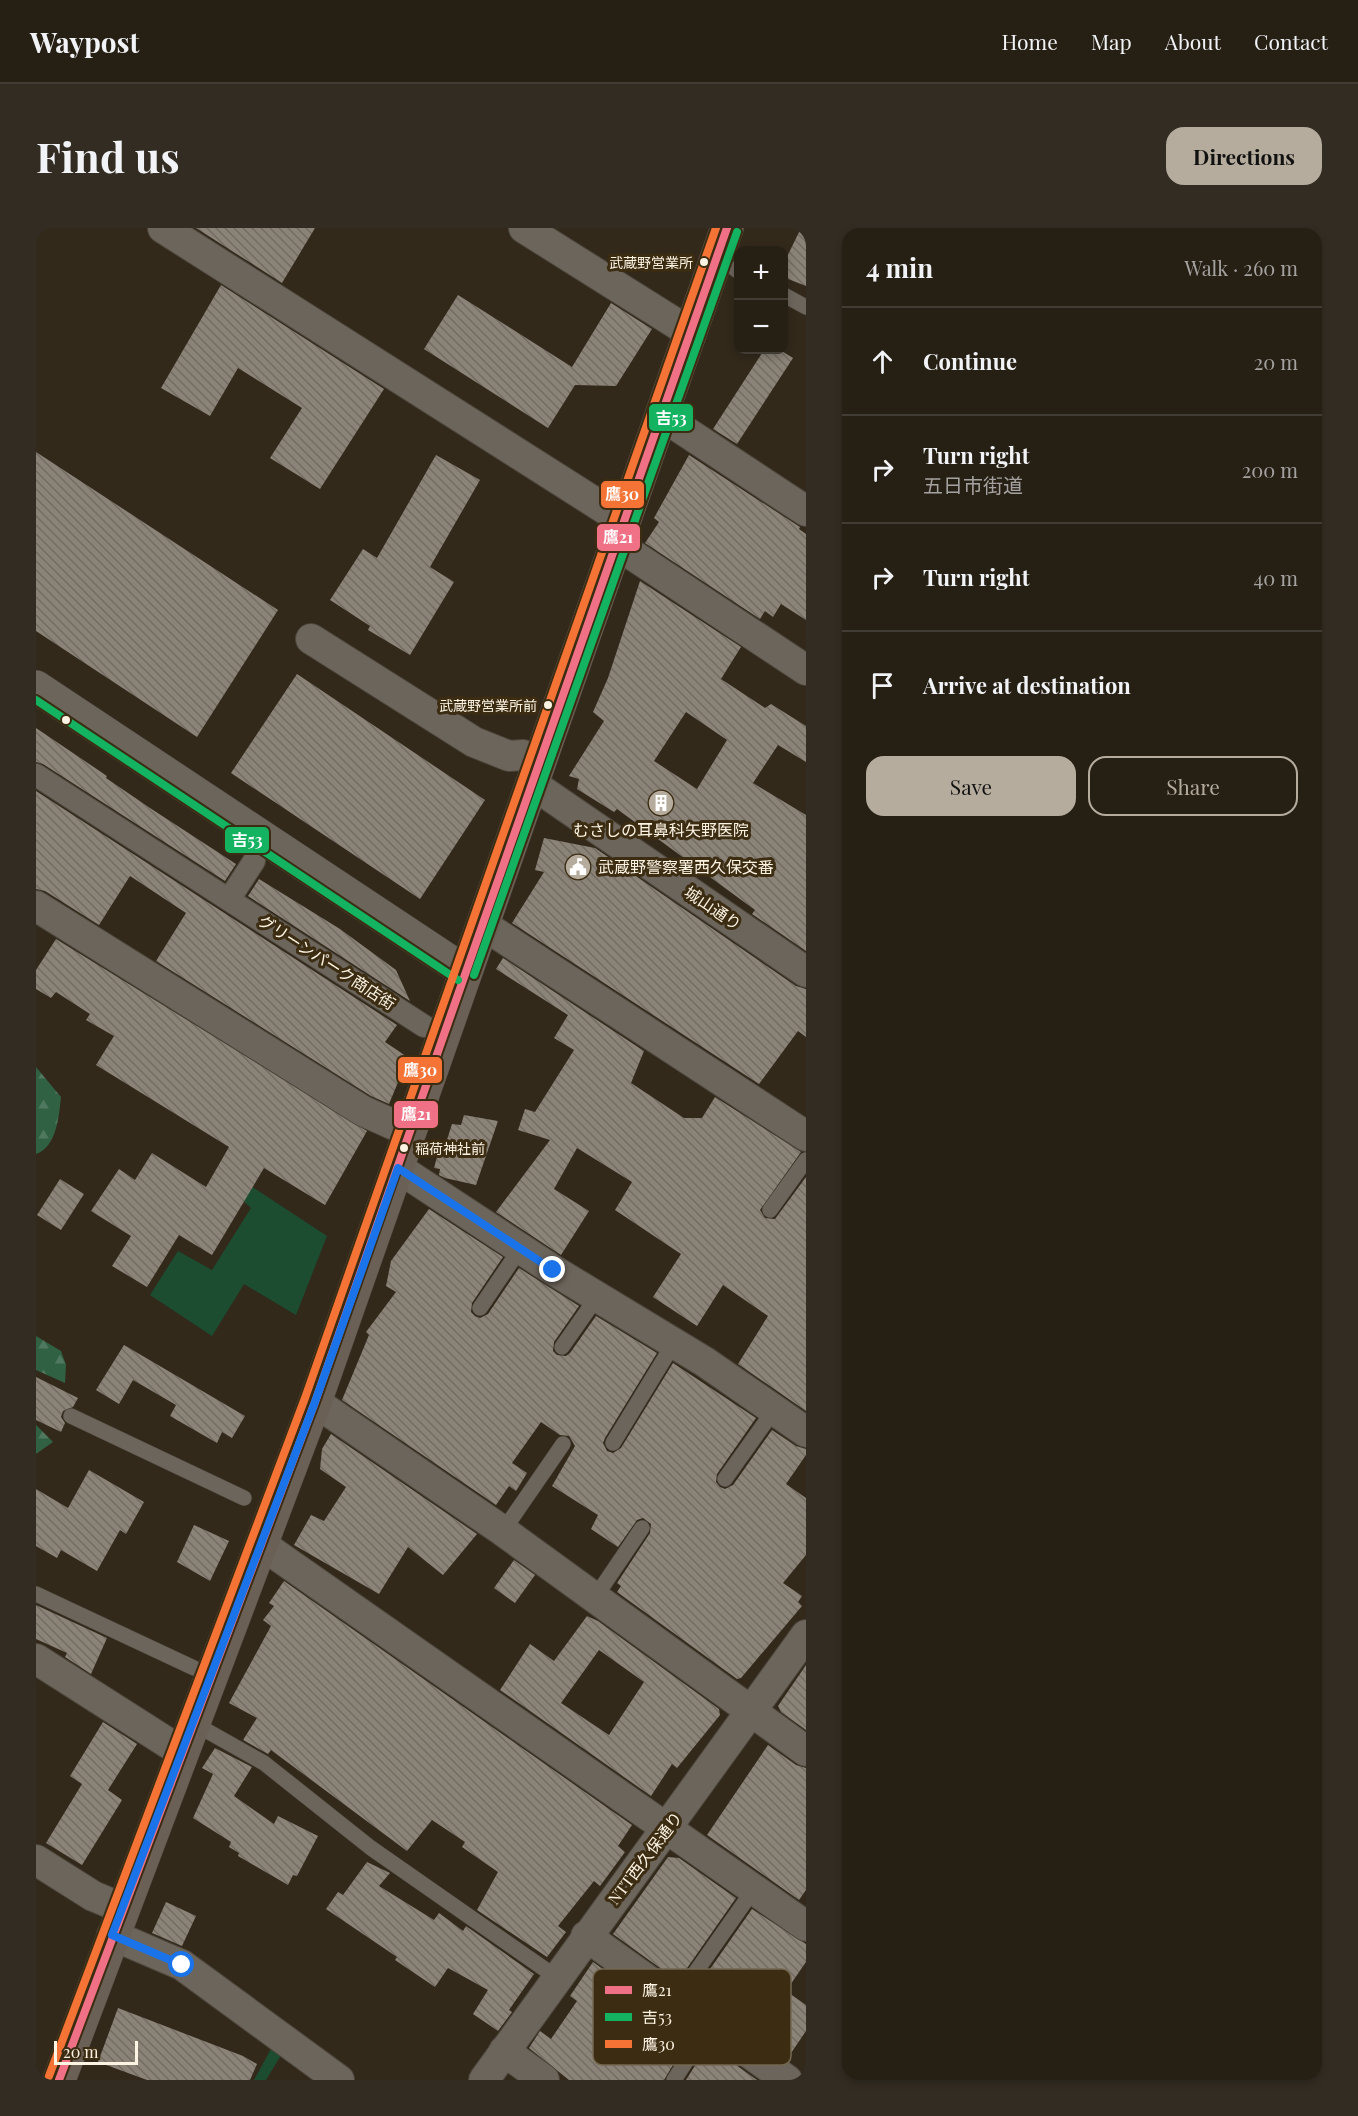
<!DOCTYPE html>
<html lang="en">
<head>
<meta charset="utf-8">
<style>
	body { margin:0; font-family:"Playfair Display","Noto Sans JP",serif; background:#322c22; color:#f1f3f6 }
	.controls { position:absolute; right:18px; top:18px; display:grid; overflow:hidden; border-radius:12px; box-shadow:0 3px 9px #0003 }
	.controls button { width:54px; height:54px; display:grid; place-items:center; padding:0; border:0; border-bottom:2px solid #423d34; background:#261f14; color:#f1f3f6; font:30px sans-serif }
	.scale { position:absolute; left:18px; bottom:15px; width:84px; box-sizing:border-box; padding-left:6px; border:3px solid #fcf3e3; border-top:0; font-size:16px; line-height:21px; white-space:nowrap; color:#fcf3e3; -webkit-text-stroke:4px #3b2c12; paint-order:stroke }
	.stop { position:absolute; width:18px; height:18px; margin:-14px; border:4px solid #1a73e8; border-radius:50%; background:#fff }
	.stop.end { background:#1a73e8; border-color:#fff; box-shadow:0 2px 6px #0008 }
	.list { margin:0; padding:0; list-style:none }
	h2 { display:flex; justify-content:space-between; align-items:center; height:78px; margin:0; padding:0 24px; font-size:26px }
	h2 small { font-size:20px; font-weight:400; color:#a4a2a0 }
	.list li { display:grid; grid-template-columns:39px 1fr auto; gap:18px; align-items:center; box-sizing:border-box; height:108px; padding:0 24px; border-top:2px solid #423d34 }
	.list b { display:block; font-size:22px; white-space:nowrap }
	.list p { margin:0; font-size:20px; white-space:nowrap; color:#a4a2a0 }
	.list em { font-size:20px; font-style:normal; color:#a4a2a0 }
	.actions { display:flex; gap:12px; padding:18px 24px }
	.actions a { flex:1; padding:14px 0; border:2px solid #b5ac9d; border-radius:18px; text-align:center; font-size:21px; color:#b5ac9d }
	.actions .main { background:#b5ac9d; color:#111 }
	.icon { flex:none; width:33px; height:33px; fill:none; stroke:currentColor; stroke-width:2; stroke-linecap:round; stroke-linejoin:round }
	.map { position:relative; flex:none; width:770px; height:1852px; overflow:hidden; border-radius:18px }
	header { display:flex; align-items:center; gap:36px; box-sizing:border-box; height:84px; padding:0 30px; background:#261f14; border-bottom:2px solid #423d34 }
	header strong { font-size:28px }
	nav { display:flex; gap:33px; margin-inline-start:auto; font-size:21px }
	.intro { display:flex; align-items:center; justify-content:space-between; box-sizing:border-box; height:144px; padding:0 36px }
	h1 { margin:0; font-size:42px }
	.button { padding:15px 27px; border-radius:18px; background:#b5ac9d; color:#111; font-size:21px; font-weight:700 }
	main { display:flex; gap:36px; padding:0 36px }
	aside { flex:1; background:#261f14; border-radius:18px; box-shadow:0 3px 9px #0003 }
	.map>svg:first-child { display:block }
	.forest { fill:url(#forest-firs) }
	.garden { fill:#1c4d31 }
	.building { fill:url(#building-back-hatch); fill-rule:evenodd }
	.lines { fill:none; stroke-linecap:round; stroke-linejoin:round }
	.service-casing { stroke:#4e473c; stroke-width:16 }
	.pedestrian-casing { stroke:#4e473c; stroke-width:24 }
	.minor-casing { stroke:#4e473c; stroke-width:32 }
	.tertiary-casing { stroke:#4e473c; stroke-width:34 }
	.primary-casing { stroke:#4e473c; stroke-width:34 }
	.service { stroke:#6c655c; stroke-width:15 }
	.pedestrian { stroke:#6c655c; stroke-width:22 }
	.minor { stroke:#6c655c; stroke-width:30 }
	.tertiary { stroke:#6c655c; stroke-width:33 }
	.primary { stroke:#6b6056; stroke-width:33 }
	.bus-1-casing { stroke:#3b2c12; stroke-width:12 }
	.bus-2-casing { stroke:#3b2c12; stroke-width:12 }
	.bus-3-casing { stroke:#3b2c12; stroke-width:12 }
	.bus-1 { stroke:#f07185; stroke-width:8 }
	.bus-2 { stroke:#13b361; stroke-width:8 }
	.bus-3 { stroke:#f57335; stroke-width:8 }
	.route { stroke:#1a73e8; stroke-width:8 }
	.bus-dot { fill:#fcf3e3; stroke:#3b2c12; stroke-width:2 }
	.labels { text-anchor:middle; stroke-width:6; stroke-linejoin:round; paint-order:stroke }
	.bus-label { font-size:14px; fill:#fcf3e3; stroke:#3b2c12; text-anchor:end }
	.poi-label { font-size:16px; fill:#fcf3e3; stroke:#3b2c12 }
	.street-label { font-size:16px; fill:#fcf3e3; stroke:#3b2c12 }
	.key { fill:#3b2c12; stroke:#756851; stroke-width:1.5 }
	.key-label { font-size:16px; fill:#fcf3e3 }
	.line-badge { stroke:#3b2c12; stroke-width:2 }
	.badge-label { font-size:16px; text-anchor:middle; font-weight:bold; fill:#fff }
</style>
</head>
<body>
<header>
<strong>Waypost</strong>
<nav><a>Home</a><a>Map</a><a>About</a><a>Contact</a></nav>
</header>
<div class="intro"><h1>Find us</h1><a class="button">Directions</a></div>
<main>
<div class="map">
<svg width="770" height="1852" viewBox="0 0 770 1852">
	<defs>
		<pattern id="forest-firs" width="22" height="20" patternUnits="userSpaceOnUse" patternTransform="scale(1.5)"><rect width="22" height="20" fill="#306143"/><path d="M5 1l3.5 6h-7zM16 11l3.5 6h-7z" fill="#4f785e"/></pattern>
		<pattern id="building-back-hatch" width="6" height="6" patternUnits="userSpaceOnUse" patternTransform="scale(1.5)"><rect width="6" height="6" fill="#8b8377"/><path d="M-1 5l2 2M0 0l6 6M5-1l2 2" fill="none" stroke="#726c63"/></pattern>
	</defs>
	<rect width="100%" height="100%" fill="#32291b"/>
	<g class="forest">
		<path d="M0 839 25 869C23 887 21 919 0 926Z"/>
		<path d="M0 1108 25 1123 30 1137 29 1155 0 1142Z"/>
		<path d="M0 1197 17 1214 0 1226Z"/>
	</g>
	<g class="garden">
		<path d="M198 947 291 1008 260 1087 208 1056 176 1108 114 1067 142 1023 176 1042 215 980 193 960Z"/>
		<path d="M235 1821 247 1824 230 1852H218Z"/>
	</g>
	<g class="building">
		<path d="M160 0H279L246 55Z"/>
		<path d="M765 0H770V58L747 49V37Z"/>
		<path d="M185 57 348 161 284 261 234 230 266 180 202 140 174 188 125 160Z"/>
		<path d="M422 67 536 139 575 75 616 101 580 158 539 157 512 200 388 121Z"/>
		<path d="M728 122H744L757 130 701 216 677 201Z"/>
		<path d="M0 224 242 382 161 509 0 403Z"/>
		<path d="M400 227 444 252 394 339 418 354 374 427 332 402 334 398 294 372 327 321 341 330Z"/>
		<path d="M653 227 764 299 763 301 770 306V392L745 376 737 389 729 383 724 391 609 315 623 294 618 290Z"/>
		<path d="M604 353 705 419 685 451 729 480 735 476 770 498V534L742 517 717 555 770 587V723L716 686 719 682 581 581 578 584 541 561 543 551 533 548 568 493 557 484 572 450ZM650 484 691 512 661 561 618 533Z"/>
		<path d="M261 446 449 572 384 671 195 545Z"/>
		<path d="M0 500 71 548 70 550 114 580 200 636 189 653 7 536 0 534Z"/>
		<path d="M0 563 361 797 349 814 370 828 360 844 365 847 353 876 335 868 120 733 150 685 94 648 63 697 9 663 0 661Z"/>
		<path d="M508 610 559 620 760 758 770 761V809L762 803 723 856 476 695 508 644 499 642Z"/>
		<path d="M223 651 304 701 360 742 374 773 212 668Z"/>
		<path d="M20 711 331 903 289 977 228 940 176 1027 143 1007 111 1059 76 1038 95 1008 55 983 83 941 99 952 116 925 170 959 193 919 60 837 78 808 50 792 54 786 20 764 15 770 0 761V742Z"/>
		<path d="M467 730 608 823 595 855 648 890H666L679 869 765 924 724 982 729 990 739 991 770 949V1183L702 1136 732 1088 687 1057 661 1098 617 1069 645 1026 579 982 596 954 541 920 518 961 553 983 525 1027 460 984 514 912 482 902 489 881 499 884 538 822 518 810 532 787 460 741Z"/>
		<path d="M428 887 462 893 440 957 409 950 403 947 404 941 398 940 404 918H409L416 896 425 897Z"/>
		<path d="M24 951 48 966 25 1002 1 987Z"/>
		<path d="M393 981 467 1029 436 1075 435 1084 439 1088 444 1090 452 1086 483 1040 543 1078 518 1114 517 1123 521 1127 530 1128 534 1125 560 1088 621 1125 569 1210 567 1215 571 1223 577 1225 585 1220 637 1135 720 1190 681 1246 680 1254 684 1259 689 1261 697 1257 736 1202 760 1218 770 1221V1227L750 1256 770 1270V1327L747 1355 766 1368 762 1374 766 1378 705 1450 701 1451 581 1364 585 1358 581 1355 614 1305 615 1296 607 1290 601 1292 582 1319 555 1301 562 1287 516 1258 539 1218 533 1208 524 1207 505 1194 476 1235 491 1245 480 1263 473 1258 460 1277 306 1172 333 1107 330 1104 360 1064 350 1058 355 1033Z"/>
		<path d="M88 1117 209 1188 196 1210 186 1204 181 1215 134 1188 140 1177 97 1152 83 1176 60 1162Z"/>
		<path d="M0 1149 42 1170 37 1179 27 1183 25 1189 29 1195 25 1204 0 1192Z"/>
		<path d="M295 1206 441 1306 407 1347 372 1319 343 1366 258 1317 275 1287 288 1293 310 1259 284 1241 286 1221Z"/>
		<path d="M53 1242 108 1274 90 1306 84 1302 61 1343 25 1322 21 1330 0 1318V1261L32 1280Z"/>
		<path d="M158 1297 193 1313 174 1353 141 1334Z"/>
		<path d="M478 1332 499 1347 479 1375 458 1360Z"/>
		<path d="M248 1353 596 1597 582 1618 589 1624 564 1658 558 1653 522 1698 530 1704 511 1729 441 1682 462 1644 426 1619 429 1614 396 1592 371 1623 235 1522 232 1526 207 1512 221 1490 193 1475 235 1398 227 1392 238 1378 233 1375Z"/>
		<path d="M0 1377 71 1410 55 1446 29 1429 31 1425 0 1411Z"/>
		<path d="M551 1388 562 1393 683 1481 684 1487 641 1540 636 1536 615 1568 464 1462 494 1416 518 1433ZM563 1422 608 1454 573 1507 525 1475Z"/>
		<path d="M770 1437V1502L745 1484 742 1478Z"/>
		<path d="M67 1494 101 1516 72 1562 86 1572 46 1637 10 1615 46 1556 34 1548Z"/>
		<path d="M732 1517 760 1537 770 1540V1662L763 1672 671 1607Z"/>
		<path d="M179 1520 216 1539 198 1568 238 1596 242 1588 282 1608 261 1648 257 1647 252 1657 202 1628 203 1625 193 1619 195 1614 157 1590 177 1546 166 1540Z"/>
		<path d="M632 1629 643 1630 700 1670 642 1753 577 1706Z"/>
		<path d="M331 1634 354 1645 343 1658 398 1692 403 1685 427 1703 430 1698 498 1746 473 1782 476 1784 462 1803 437 1786 452 1762 412 1740 399 1759 359 1732 361 1729 290 1681 302 1664 307 1667Z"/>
		<path d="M130 1674 160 1688 146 1718 116 1705Z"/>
		<path d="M716 1681 770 1716V1734L750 1763 770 1777V1803L751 1831 658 1764Z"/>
		<path d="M557 1734 656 1805 628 1852H533L493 1820 504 1803 515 1811 541 1773 534 1768Z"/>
		<path d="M82 1780 207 1828 221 1836 214 1852H111L62 1834Z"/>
		<path d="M672 1817 721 1852H650Z"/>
	</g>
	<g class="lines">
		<g class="service-casing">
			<g id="service">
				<path d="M699 41 702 43"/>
				<path d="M748 67 770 79"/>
				<path d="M734 982 770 932"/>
				<path d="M444 1080 484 1021"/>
				<path d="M526 1119 561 1069"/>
				<path d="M35 1188 208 1270"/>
				<path d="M577 1215 638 1115"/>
				<path d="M689 1251 738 1182"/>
				<path d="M467 1303 527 1216"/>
				<path d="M0 1366 158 1440"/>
				<path d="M558 1371 606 1300"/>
				<path d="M157 1495 228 1535 335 1620 520 1749"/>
				<path d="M640 1772 718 1661"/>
				<path d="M638 1852 674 1796"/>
			</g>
		</g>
		<g class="pedestrian-casing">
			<g id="pedestrian">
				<path d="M0 547 388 798"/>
				<path d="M194 670 218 633"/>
			</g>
		</g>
		<g class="minor-casing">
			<g id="minor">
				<path d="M127 0 588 293"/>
				<path d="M488 0 655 105"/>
				<path d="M626 188 770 283"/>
				<path d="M580 316 770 442"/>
				<path d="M275 411 438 514 473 528 487 527"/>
				<path d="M495 555 770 744"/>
				<path d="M0 678 327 883 374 904"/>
				<path d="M446 696 770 908"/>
				<path d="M362 940 517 1042 669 1134 770 1204"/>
				<path d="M279 1174 467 1303 770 1523"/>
				<path d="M225 1316 770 1698"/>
				<path d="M0 1431 146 1524"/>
				<path d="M0 1632 57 1668 86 1680"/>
				<path d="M76 1707 146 1737 303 1852"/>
				<path d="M550 1708 751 1852"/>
				<path d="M468 1823 508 1852"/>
				<path d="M448 1852 770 1407"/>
			</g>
		</g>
		<g class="tertiary-casing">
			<path id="tertiary" d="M0 459 428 743"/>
		</g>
		<g class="primary-casing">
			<path id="primary" d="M23 1852 279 1174 691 0"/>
		</g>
		<use href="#service" class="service"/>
		<use href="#pedestrian" class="pedestrian"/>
		<use href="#minor" class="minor"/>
		<use href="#tertiary" class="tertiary"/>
		<use href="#primary" class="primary"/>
		<g class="bus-1-casing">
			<path id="bus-1" d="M23 1852 279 1174 691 0"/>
		</g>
		<g class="bus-2-casing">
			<g id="bus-2">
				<path d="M0 472 422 752"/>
				<path d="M438 747 701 4"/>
			</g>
		</g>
		<g class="bus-3-casing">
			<path id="bus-3" d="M13 1848 269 1170 680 0"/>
		</g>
		<use href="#bus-1" class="bus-1"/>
		<use href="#bus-2" class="bus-2"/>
		<use href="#bus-3" class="bus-3"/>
	</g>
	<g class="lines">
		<path class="route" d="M146 1737 76 1707 279 1174 362 940 517 1042"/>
	</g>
	<defs>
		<g id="building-disc" transform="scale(1.35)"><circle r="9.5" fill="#b5ac9d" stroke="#3b2c12"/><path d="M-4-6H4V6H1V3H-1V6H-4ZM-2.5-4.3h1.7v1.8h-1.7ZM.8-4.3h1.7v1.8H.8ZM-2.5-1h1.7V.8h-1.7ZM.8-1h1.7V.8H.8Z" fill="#fff"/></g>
		<g id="civic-disc" transform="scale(1.35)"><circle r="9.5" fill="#b5ac9d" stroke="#3b2c12"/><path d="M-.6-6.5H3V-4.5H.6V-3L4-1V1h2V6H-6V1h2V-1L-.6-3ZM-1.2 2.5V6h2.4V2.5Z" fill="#fff"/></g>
	</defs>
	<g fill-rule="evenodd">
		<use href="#building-disc" x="625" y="575"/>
		<use href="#civic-disc" x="542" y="639"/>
	</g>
	<g class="bus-dot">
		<circle cx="668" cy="34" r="5"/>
		<circle cx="512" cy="477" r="5"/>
		<circle cx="30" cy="492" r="5"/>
		<circle cx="368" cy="920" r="5"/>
	</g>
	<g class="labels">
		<g class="bus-label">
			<text x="657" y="40">武蔵野営業所</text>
			<text x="501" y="483">武蔵野営業所前</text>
			<text x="379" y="926" text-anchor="start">稲荷神社前</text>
		</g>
		<g class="poi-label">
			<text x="625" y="608">むさしの耳鼻科矢野医院</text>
			<text x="562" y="645" text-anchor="start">武蔵野警察署西久保交番</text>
		</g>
		<g class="street-label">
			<text transform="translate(677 680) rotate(34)" y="6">城山通り</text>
			<text transform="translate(291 734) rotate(33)" y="6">グリーンパーク商店街</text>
			<text transform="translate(609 1630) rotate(-53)" y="6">NTT西久保通り</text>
		</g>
	</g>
	<rect x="557" y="1741" width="198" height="96" rx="9" class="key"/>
	<rect x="569" y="1758" width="27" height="8" fill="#f07185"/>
	<rect x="569" y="1785" width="27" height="8" fill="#13b361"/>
	<rect x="569" y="1812" width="27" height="8" fill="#f57335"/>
	<g class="key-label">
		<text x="606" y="1768">鷹21</text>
		<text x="606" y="1795">吉53</text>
		<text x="606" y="1822">鷹30</text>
	</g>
	<g class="line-badge">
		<rect x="612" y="175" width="46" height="29" rx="6" fill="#13b361"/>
		<rect x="564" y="252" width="45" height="29" rx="6" fill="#f57335"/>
		<rect x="560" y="295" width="45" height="29" rx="6" fill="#f07185"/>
		<rect x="188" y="598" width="46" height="28" rx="6" fill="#13b361"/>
		<rect x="361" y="828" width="46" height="28" rx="6" fill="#f57335"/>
		<rect x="357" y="872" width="46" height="29" rx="6" fill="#f07185"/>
	</g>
	<g class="badge-label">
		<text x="635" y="196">吉53</text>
		<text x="586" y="272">鷹30</text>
		<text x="582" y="315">鷹21</text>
		<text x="211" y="618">吉53</text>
		<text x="384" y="848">鷹30</text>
		<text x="380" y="892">鷹21</text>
	</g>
</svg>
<div class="controls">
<button>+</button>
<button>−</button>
</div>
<div class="scale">20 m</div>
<div class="stop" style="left:146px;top:1737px"></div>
<div class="stop end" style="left:517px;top:1042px"></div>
</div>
<aside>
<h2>4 min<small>Walk · 260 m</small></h2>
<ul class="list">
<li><svg class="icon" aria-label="ahead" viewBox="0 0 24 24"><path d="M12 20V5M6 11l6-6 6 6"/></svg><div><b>Continue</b></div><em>20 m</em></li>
<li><svg class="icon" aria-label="right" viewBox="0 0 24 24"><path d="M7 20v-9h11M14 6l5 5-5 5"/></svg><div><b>Turn right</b><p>五日市街道</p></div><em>200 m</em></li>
<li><svg class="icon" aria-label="right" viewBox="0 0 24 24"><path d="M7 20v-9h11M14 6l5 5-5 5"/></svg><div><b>Turn right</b></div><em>40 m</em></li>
<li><svg class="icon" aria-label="arrive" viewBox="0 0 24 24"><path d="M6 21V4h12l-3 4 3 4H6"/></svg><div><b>Arrive at destination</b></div></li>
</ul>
<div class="actions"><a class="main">Save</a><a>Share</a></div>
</aside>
</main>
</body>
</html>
